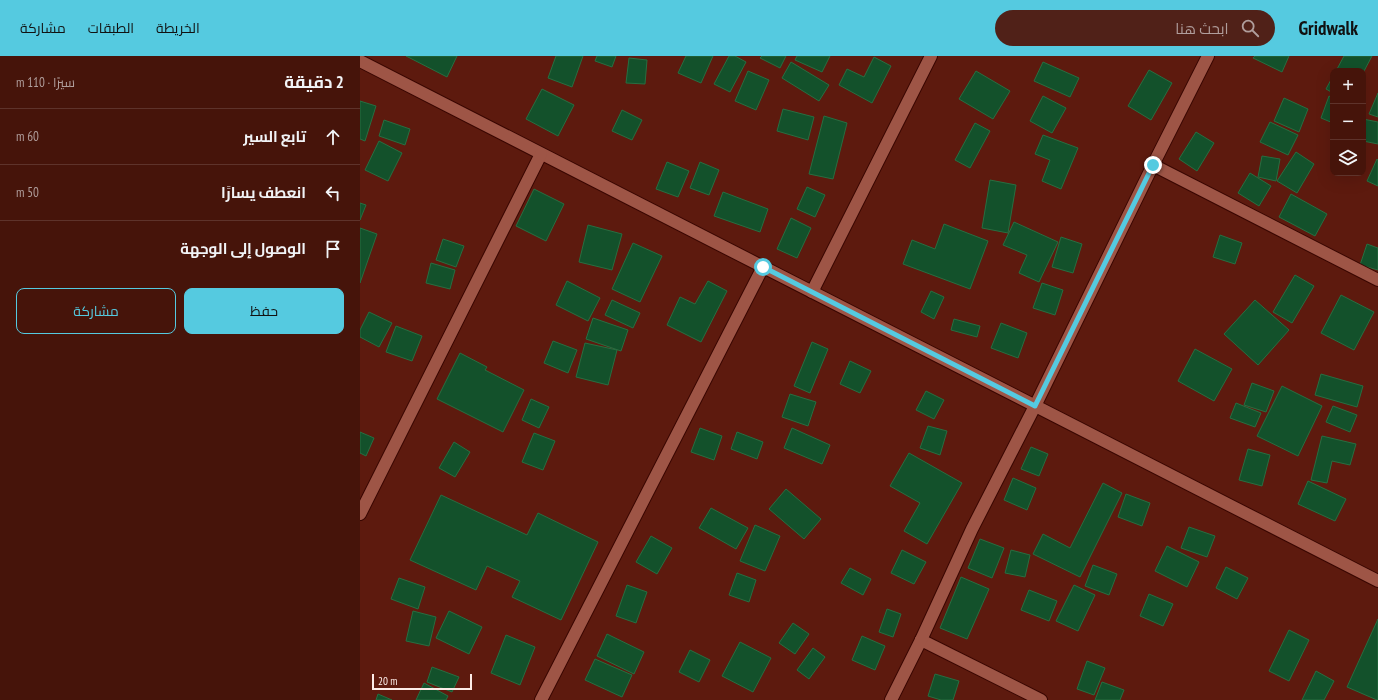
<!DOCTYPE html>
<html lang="ar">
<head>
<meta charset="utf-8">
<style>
	body { margin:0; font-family:"PT Sans Narrow",Cairo,sans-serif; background:#502118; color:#f1f3f6; direction:rtl }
	.controls { position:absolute; right:12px; top:12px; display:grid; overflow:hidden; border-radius:8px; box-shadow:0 4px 16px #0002 }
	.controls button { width:36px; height:36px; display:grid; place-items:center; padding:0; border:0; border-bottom:1px solid #5e332b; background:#46140a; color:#f1f3f6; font:20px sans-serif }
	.scale { position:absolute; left:12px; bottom:10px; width:100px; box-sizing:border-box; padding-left:4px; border:2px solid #fcebe7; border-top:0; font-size:11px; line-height:14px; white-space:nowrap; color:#fcebe7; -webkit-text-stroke:3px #5d1a0e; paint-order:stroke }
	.stop { position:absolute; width:12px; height:12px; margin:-9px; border:3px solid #55cae0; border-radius:50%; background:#fff }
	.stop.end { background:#55cae0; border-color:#fff; box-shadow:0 1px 4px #0008 }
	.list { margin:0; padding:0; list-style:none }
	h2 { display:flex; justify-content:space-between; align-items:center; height:52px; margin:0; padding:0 16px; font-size:17px }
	h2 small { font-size:13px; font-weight:400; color:#b09e9c }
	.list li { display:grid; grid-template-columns:26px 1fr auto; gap:12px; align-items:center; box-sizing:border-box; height:56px; padding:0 16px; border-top:1px solid #5e332b }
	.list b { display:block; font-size:15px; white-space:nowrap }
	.list em { font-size:13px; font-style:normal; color:#b09e9c }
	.actions { display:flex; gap:8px; padding:12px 16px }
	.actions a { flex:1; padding:9px 0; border:1px solid #55cae0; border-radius:8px; text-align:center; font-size:14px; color:#55cae0 }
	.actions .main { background:#55cae0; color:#111 }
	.icon { flex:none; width:22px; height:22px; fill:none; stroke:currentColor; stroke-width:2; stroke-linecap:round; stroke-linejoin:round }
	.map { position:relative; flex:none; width:1018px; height:644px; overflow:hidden; direction:ltr }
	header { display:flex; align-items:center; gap:24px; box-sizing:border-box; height:56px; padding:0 20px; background:#55cae0; color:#111 }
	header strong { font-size:19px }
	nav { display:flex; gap:22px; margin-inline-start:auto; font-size:14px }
	.search { width:280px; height:36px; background:#502118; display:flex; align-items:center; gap:10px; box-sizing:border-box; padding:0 14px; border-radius:22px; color:#b09e9c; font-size:15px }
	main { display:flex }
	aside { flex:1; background:#46140a }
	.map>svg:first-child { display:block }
	.building { fill:#13512b; stroke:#286e41 }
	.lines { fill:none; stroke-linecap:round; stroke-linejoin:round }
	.minor-casing { stroke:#390601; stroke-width:14 }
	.minor { stroke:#9e5546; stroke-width:12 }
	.route { stroke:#55cae0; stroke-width:5 }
</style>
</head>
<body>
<header>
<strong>Gridwalk</strong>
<div class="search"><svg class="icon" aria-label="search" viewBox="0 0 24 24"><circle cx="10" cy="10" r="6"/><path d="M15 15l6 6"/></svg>ابحث هنا</div>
<nav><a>الخريطة</a><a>الطبقات</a><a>مشاركة</a></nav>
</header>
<main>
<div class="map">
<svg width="1018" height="644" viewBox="0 0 1018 644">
	<rect width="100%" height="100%" fill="#5d1a0e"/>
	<g class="building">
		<path d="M46 0H97L87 21Z"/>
		<path d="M196 0H223L212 31 188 22Z"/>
		<path d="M237 0H256L252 11 235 5Z"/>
		<path d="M326 0H353L341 27 318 17Z"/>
		<path d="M369 0H375L386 6 370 36 354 28Z"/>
		<path d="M402 0H426L420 12 400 2Z"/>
		<path d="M437 0H470L462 16 435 4Z"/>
		<path d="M895 0H929L922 16 893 2Z"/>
		<path d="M984 0H1012L1003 17V15H976Z"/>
		<path d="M514 1 531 10 512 47 479 29 487 13 504 21Z"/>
		<path d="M269 2 287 4 285 28 266 27Z"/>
		<path d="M431 6 469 29 459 45 422 22Z"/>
		<path d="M683 6 719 22 710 41 674 25Z"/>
		<path d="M789 14 812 27 791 64 768 50Z"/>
		<path d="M388 15 409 24 396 54 375 45Z"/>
		<path d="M616 15 650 35 633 63 599 43Z"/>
		<path d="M973 20V37L966 33Z"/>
		<path d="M182 33 214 49 198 80 166 63Z"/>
		<path d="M1018 37V61L1009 58Z"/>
		<path d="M683 40 706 52 692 77 670 65Z"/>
		<path d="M969 40 973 42V67L961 62Z"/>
		<path d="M924 42 948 53 939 76 914 65Z"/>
		<path d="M0 45 16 50 5 85 0 83Z"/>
		<path d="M423 53 454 61 448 84 417 75Z"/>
		<path d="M262 54 282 64 272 84 252 75Z"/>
		<path d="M464 60 487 67 473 123 449 118Z"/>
		<path d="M1003 63 1018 66V88L1003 85Z"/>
		<path d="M24 64 50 73 45 89 19 80Z"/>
		<path d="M910 66 938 79 928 99 900 86Z"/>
		<path d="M615 67 630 75 610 112 595 104Z"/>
		<path d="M836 76 854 87 837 115 819 103Z"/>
		<path d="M683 79 718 92 701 133 682 125 690 104 675 98Z"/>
		<path d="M19 85 42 97 28 125 5 114Z"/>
		<path d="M936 96 954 108 937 137 917 125Z"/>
		<path d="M902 100 920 103 916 125 898 121Z"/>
		<path d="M1017 103 1018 104V130L1007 125Z"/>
		<path d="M307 106 329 115 318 141 296 133Z"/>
		<path d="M340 106 359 114 349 139 330 132Z"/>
		<path d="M890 117 911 130 899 150 878 137Z"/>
		<path d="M630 124 656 129 648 177 622 172Z"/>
		<path d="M447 131 465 139 455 161 437 153Z"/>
		<path d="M174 133 204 148 186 185 156 170Z"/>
		<path d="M363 136 408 153 400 176 354 160Z"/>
		<path d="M931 138 967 158 955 180 919 161Z"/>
		<path d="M0 147 6 149 0 164Z"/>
		<path d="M431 162 451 172 437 202 417 193Z"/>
		<path d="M654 166 698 186 679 226 659 217 667 199 643 189Z"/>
		<path d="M584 168 628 185 610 233 543 208 552 184 575 193Z"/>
		<path d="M228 169 262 178 252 214 219 206Z"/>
		<path d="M0 172 17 178 0 227Z"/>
		<path d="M860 179 882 187 875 208 853 201Z"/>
		<path d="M701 181 722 188 713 217 692 211Z"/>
		<path d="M83 183 104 190 96 211 76 204Z"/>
		<path d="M273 187 302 200 280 246 252 233Z"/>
		<path d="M1007 188 1018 192V214L1000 209Z"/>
		<path d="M71 207 95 214 90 233 66 227Z"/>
		<path d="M935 219 954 230 932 267 913 256Z"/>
		<path d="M207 225 240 242 228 265 196 249Z"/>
		<path d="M348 225 367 235 341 286 307 269 320 241 335 248Z"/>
		<path d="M682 227 703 234 695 259 673 252Z"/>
		<path d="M571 235 584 241 574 263 561 256Z"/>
		<path d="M981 239 1014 256 994 294 961 277Z"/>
		<path d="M252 244 280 257 273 272 245 259Z"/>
		<path d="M895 244 929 274 898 309 864 278Z"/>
		<path d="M9 256 32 267 19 291 0 281V274Z"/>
		<path d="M233 262 268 274 261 295 226 283Z"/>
		<path d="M594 263 620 270 617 281 591 274Z"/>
		<path d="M641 267 667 277 658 302 631 292Z"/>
		<path d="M36 270 62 280 52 305 26 296Z"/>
		<path d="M193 285 217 294 208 317 184 307Z"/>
		<path d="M452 286 468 293 450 337 434 330Z"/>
		<path d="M225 287 257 294 248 329 216 321Z"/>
		<path d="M835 293 872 313 854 345 818 325Z"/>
		<path d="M100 297 127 311 125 314 164 334 143 376 77 343Z"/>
		<path d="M490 305 511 315 500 337 480 328Z"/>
		<path d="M961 318 1003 330 997 351 955 339Z"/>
		<path d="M892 327 914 335 906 356 884 349Z"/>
		<path d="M922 330 962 350 938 400 897 380Z"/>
		<path d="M566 335 584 344 574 363 556 354Z"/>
		<path d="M430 338 456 346 448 370 422 361Z"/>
		<path d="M171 343 189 351 179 372 162 364Z"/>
		<path d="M876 347 901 357 895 371 870 362Z"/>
		<path d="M973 350 997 359 990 376 966 366Z"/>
		<path d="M568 370 587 375 580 399 560 392Z"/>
		<path d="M340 372 362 380 354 404 331 396Z"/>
		<path d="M432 372 470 389 462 408 424 392Z"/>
		<path d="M0 376 14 382 6 400 0 397Z"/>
		<path d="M377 376 403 386 397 403 371 393Z"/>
		<path d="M174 377 195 385 183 414 162 406Z"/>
		<path d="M962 380 996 388 990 409 972 405 967 427 951 424Z"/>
		<path d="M94 386 110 396 95 421 79 412Z"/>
		<path d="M671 391 688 398 679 420 661 413Z"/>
		<path d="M888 393 910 399 902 430 879 424Z"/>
		<path d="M549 397 602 427 567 488 544 475 560 447 530 430Z"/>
		<path d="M653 422 676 432 667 454 644 444Z"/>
		<path d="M948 425 986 443 975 465 938 448Z"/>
		<path d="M743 427 762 437 720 521 673 498 683 478 710 492Z"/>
		<path d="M426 433 461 463 444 483 409 453Z"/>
		<path d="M766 438 790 447 782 470 758 461Z"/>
		<path d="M81 439 167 479 178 457 238 486 201 564 152 541 160 525 127 510 116 534 50 504Z"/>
		<path d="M351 452 388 472 376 493 339 472Z"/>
		<path d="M395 469 420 480 405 515 380 505Z"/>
		<path d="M829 471 855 480 847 501 821 492Z"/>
		<path d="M291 480 312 492 297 518 276 506Z"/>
		<path d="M620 483 644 492 632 522 608 512Z"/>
		<path d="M807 490 839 506 827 531 795 515Z"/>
		<path d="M542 494 566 506 554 528 531 517Z"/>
		<path d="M651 494 670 499 665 521 645 517Z"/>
		<path d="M733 509 757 518 749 539 725 530Z"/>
		<path d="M866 511 888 522 877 543 856 532Z"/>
		<path d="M490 512 511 523 503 539 481 527Z"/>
		<path d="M377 517 396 524 389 546 369 539Z"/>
		<path d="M601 521 629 533 607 583 580 572Z"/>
		<path d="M39 522 65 531 58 553 31 543Z"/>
		<path d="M267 529 287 536 276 567 256 560Z"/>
		<path d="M714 529 735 539 718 575 696 565Z"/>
		<path d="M669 534 697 545 689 565 661 554Z"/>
		<path d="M789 538 813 548 803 570 780 560Z"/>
		<path d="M527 553 541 558 533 581 519 576Z"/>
		<path d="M53 555 76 561 69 590 46 585Z"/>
		<path d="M89 555 122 571 109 598 76 582Z"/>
		<path d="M1018 563V644H1017L987 631Z"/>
		<path d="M433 567 449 578 435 598 419 587Z"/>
		<path d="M929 574 949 584 929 625 909 615Z"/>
		<path d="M247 578 284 596 274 618 237 600Z"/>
		<path d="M146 579 175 591 160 629 131 617Z"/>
		<path d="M502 580 525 590 515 614 492 604Z"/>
		<path d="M380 586 411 602 393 636 362 620Z"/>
		<path d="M453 592 465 601 449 623 437 614Z"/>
		<path d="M330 594 350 604 339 626 319 616Z"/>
		<path d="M235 603 272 619 262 641 225 624Z"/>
		<path d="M727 605 745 612 734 639 717 633Z"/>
		<path d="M72 611 99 621 92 636 67 626Z"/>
		<path d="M956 615 974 625 964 644H942Z"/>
		<path d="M575 618 599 625 593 644H581L568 640Z"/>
		<path d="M742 626 764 634 760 644H735Z"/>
		<path d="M64 627 88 640 86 644H56Z"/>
		<path d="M18 638 32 644H16Z"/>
	</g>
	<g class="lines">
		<g class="minor-casing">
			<g id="minor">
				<path d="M0 5 1018 525"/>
				<path d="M793 109 1018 224"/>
				<path d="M452 236 571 0"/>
				<path d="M0 458 181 98"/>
				<path d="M561 584 681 644"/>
				<path d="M181 644 403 211"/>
				<path d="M531 644 561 584 612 473 675 350 793 109 848 0"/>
			</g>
		</g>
		<use href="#minor" class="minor"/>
	</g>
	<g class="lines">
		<path class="route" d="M403 211 675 350 793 109"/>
	</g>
</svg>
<div class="controls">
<button>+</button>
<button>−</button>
<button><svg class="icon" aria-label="layers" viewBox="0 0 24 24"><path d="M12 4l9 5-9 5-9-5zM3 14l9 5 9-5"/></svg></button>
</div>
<div class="scale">20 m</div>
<div class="stop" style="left:403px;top:211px"></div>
<div class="stop end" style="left:793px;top:109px"></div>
</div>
<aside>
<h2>2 دقيقة<small>سيرًا · 110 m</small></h2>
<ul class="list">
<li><svg class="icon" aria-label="ahead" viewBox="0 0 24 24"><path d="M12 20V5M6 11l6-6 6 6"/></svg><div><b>تابع السير</b></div><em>60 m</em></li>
<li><svg class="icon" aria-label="left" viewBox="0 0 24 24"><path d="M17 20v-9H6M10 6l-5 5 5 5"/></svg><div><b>انعطف يسارًا</b></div><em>50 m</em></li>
<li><svg class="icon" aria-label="arrive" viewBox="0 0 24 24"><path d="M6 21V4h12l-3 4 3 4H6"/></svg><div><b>الوصول إلى الوجهة</b></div></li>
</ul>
<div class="actions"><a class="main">حفظ</a><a>مشاركة</a></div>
</aside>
</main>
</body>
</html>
